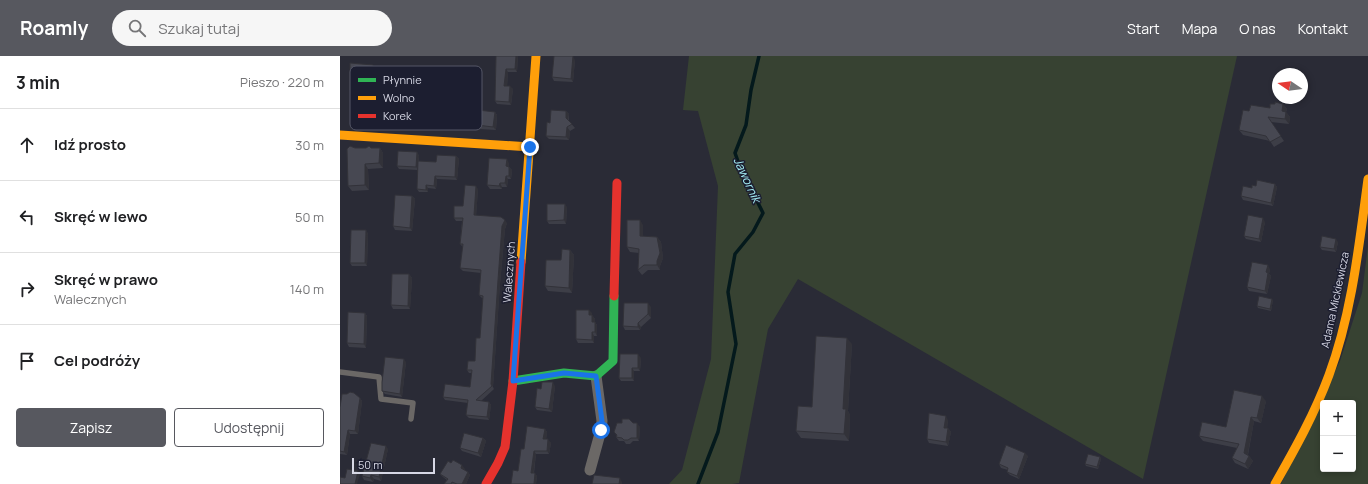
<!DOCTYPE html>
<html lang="pl">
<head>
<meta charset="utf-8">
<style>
	body { margin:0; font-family:Manrope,sans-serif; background:#f6f6f6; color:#202124 }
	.controls { position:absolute; right:12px; bottom:12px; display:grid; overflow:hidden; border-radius:4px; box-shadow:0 2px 6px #0003 }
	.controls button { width:36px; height:36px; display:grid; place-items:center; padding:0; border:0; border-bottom:1px solid #e0e0e0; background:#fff; color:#202124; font:20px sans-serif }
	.compass { position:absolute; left:932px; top:12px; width:36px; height:36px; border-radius:50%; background:#fff; box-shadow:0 2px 6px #0003; rotate:283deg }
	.scale { position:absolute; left:12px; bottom:10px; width:83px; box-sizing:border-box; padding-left:4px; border:2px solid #d7d8e5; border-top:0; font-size:11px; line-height:14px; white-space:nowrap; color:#d7d8e5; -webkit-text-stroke:3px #1c1e30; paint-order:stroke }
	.stop { position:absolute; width:12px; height:12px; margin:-9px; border:3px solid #1a73e8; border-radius:50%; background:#fff }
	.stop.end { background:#1a73e8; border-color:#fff; box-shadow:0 1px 4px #0008 }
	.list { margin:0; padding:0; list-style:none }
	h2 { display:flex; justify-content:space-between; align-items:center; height:52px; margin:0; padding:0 16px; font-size:17px }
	h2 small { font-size:13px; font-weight:400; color:#757577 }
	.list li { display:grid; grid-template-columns:26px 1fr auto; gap:12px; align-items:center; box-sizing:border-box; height:72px; padding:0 16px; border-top:1px solid #e0e0e0 }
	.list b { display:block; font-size:15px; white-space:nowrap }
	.list p { margin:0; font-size:13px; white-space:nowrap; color:#757577 }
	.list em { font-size:13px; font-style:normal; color:#757577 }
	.actions { display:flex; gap:8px; padding:12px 16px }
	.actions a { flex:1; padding:9px 0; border:1px solid #57585f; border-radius:4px; text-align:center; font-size:14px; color:#57585f }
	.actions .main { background:#57585f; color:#fff }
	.icon { flex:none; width:22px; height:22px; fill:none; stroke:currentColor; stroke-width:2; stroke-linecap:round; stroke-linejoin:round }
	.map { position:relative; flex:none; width:1028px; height:428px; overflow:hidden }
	header { display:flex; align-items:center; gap:24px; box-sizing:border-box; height:56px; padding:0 20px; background:#57585f; color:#fff }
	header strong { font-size:19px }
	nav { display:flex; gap:22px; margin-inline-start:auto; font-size:14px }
	.search { width:280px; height:36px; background:#f6f6f6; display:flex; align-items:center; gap:10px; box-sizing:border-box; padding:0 14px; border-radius:22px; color:#757577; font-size:15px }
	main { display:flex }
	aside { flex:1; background:#fff }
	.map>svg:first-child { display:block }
	.green { fill:#374232; fill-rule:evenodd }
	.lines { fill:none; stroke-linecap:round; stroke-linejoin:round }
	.stream { stroke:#04191c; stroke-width:3.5 }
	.lane { stroke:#6b6866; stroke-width:5.5 }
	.street { stroke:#6b6866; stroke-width:11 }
	.fast { stroke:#30b455; stroke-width:9 }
	.slow { stroke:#ff9f0a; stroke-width:9 }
	.jam { stroke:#e5322d; stroke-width:9 }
	.wall { fill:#3d3e47 }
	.shaded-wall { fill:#323239 }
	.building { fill:#474852; stroke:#323239 }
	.route { stroke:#1a73e8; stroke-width:5 }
	.labels { text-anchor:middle; stroke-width:3; stroke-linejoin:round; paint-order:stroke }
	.street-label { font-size:11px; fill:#d7d8e5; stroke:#1c1e30 }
	.water-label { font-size:12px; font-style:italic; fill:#a3eef4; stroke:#1c1e30 }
	.key { fill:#1c1e30; stroke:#545666; stroke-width:1 }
	.key-label { font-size:11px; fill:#d7d8e5 }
</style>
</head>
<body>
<header>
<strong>Roamly</strong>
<div class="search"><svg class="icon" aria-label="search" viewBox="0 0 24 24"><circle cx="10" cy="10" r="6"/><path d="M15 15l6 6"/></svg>Szukaj tutaj</div>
<nav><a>Start</a><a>Mapa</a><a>O nas</a><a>Kontakt</a></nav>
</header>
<main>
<aside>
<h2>3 min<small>Pieszo · 220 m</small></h2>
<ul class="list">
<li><svg class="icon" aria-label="ahead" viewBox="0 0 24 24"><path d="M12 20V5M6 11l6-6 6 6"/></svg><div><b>Idź prosto</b></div><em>30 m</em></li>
<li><svg class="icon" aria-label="left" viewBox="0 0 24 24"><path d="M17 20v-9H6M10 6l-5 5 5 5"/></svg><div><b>Skręć w lewo</b></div><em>50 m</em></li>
<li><svg class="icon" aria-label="right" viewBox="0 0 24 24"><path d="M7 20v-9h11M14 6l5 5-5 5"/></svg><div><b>Skręć w prawo</b><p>Walecznych</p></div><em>140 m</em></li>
<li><svg class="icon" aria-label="arrive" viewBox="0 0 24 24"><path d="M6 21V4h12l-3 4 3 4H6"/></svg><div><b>Cel podróży</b></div></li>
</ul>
<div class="actions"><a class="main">Zapisz</a><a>Udostępnij</a></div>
</aside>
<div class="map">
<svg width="1028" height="428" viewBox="0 0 1028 428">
	<rect width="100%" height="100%" fill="#2a2b36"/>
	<g class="green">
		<path d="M349 0H897L803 423 458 223 428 273 399 427 392 428H329L342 414 371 303 378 130 358 55 343 54Z"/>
		<path d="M1028 190V428H941L1000 305 1022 237ZM983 347H1013V413H983Z"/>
	</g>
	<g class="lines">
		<path class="stream" d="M358 428 378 376 396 288 388 236 395 198 413 176 423 157 400 111 395 97 406 69 411 34 419 0"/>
		<path class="lane" d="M0 316 39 321 41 343 73 347 71 363"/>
		<path class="street" d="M250 414 261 374 262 365 256 320"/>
		<path class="fast" d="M173 325 224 317 256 320 273 305 274 240"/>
		<g class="slow">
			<path d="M0 79 190 91"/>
			<path d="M181 206 196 0"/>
			<path d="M935 428C955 393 975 357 989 319 1012 257 1019 189 1028 123"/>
		</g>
		<g class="jam">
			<path d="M274 240 277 127"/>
			<path d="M146 428 158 407 165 391 173 325 181 206"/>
		</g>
	</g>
	<g class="wall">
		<path d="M156 0H178L177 16H168L167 30 173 33 171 49 157 48 155 45Z"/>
		<path d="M235 4 233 26 214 25 212 21Z"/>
		<path d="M35 12V21H32L33 39 36 42 35 61H23L20 57V56L18 53V37H12L10 34Z"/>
		<path d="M80 13 112 15 111 30 57 26 54 23Z"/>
		<path d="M935 48H943L947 53 946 56 950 61 949 68 931 66 944 85 934 91 930 85 903 79 899 74 909 55 930 52Z"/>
		<path d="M79 50 78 69 62 68 60 65V62L58 59Z"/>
		<path d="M118 50 120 53 119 72 103 71 100 67Z"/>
		<path d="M226 55 229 58V65L235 72 230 75 229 84 209 83 206 80 210 67Z"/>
		<path d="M155 56 157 59 156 74 139 73 137 69Z"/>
		<path d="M15 92H40L43 97V112L28 113 29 134 12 135 8 130Z"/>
		<path d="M77 96 79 100V105L96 106 116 100 119 103 117 124 97 123 96 133 88 132V136H79L77 133 78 114 59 113 57 110Z"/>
		<path d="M169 107V111L172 114 171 123H168L167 131H162V133H150L147 129Z"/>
		<path d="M935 128 937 131 933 150 903 144 901 140 912 132 916 130Z"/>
		<path d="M138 133 136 160 167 167 165 173 160 228 153 331 154 333 141 345 149 346 151 349 149 364 129 362 126 359 128 347 105 344 103 341 130 331 132 317H129L127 314 135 305 140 282 143 242H142L139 239 141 217 123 215 120 212 123 191 120 188 122 165H116L114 162Z"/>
		<path d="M72 140 75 143 72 175 55 174 53 170Z"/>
		<path d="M227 151 226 168H209L207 165Z"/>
		<path d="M925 166 921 186 906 183 904 180Z"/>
		<path d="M303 169V180L317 181 321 186 323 202 320 210V214H308L302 219 298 214 299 197 290 196 287 191Z"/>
		<path d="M26 174 28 178 27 210H12L10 207Z"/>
		<path d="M998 186 996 196 982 194 980 191Z"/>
		<path d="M230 194 234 199 232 237 208 235 205 230 221 204Z"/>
		<path d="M930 213 929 218 931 220 927 238 909 235 907 231Z"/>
		<path d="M69 218 72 222 70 253H53L51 249Z"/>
		<path d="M933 244 931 255 918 252 917 250Z"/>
		<path d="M311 251V262L301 271 300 274H285L283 270Z"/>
		<path d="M25 257 27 260 26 292 9 291 7 287Z"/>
		<path d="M252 257V259L255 263V266L257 269V280H254V287H238L236 283Z"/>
		<path d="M512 288 508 355 510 359 509 385 461 382 456 375Z"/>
		<path d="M301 302 300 315H294V325H281L279 322Z"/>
		<path d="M66 306 62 341 45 338 42 335Z"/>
		<path d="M215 330 212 356 197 354 195 351 201 333Z"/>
		<path d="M20 342 22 345 18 378H10L7 399 0 398V351Z"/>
		<path d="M926 345 921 367 914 365 908 399 909 400 913 405 908 413 895 407 892 402 897 392 863 385 859 380 886 371Z"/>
		<path d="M608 364 607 372H608L611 376 608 390 589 387 587 383Z"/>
		<path d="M293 367 300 371 299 385H293L290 388H286L284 385H279L276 381 277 380 274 376Z"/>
		<path d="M205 373 207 376 206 383 211 387 209 398H196L194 417 197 420 196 428H171L178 415 184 393Z"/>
		<path d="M143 382 146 385 141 401 122 395 120 392Z"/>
		<path d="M48 393 41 425 34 423 33 426 24 424 22 420Z"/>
		<path d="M688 400 679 423 670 419 667 416 668 414 661 412 659 408Z"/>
		<path d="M760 401 761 403 758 413 746 410 745 408Z"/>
		<path d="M125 413 124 414 128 416 130 419 126 428H104L107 424 103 421 100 418Z"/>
	</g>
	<g class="shaded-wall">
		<path d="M176 0H178L177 16 175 13Z"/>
		<path d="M233 0 235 4 233 26 231 23Z"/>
		<path d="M33 9 35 12V21L33 18Z"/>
		<path d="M110 12 112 15 111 30 109 27Z"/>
		<path d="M166 13 168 16 167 33 164 30Z"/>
		<path d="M30 18 32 21 33 42 30 39Z"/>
		<path d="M170 30 173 33 171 49 169 46Z"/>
		<path d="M33 39 36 42 35 61 32 58Z"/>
		<path d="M77 47 79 50 78 69 76 65Z"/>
		<path d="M943 48 947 53 945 60 942 55Z"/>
		<path d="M118 50 120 53 119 72 116 68Z"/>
		<path d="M226 55 229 58 228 66 226 62Z"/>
		<path d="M155 56 157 59 156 74 153 71Z"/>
		<path d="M946 56 950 61 949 68 945 63Z"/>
		<path d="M227 71 230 75 229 84 226 81Z"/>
		<path d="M40 92 43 97V112L39 107Z"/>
		<path d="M77 96 79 100 78 114 76 111Z"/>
		<path d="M116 100 119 103 117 124 115 121Z"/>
		<path d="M167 103 169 107V114L166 110Z"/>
		<path d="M25 108 28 113 29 134 25 129Z"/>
		<path d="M169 111 172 114 171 123 169 120Z"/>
		<path d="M95 120 97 123 96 133 94 130Z"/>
		<path d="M166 120 168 123 167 131 165 127Z"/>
		<path d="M160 127 162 131V133L159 130Z"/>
		<path d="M935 128 937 131 933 150 931 147Z"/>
		<path d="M86 129 88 132V136L86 134Z"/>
		<path d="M136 130 138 133 136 162 134 159Z"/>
		<path d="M72 140 75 143 72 175 70 172Z"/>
		<path d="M225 148 227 151 226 168 224 164Z"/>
		<path d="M923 162 925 166 921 186 919 183Z"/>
		<path d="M165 164 167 167 165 173 160 228 153 331 154 333 151 328 162 170Z"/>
		<path d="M300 164 303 169V185L300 180Z"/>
		<path d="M26 174 28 178 27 210 25 207Z"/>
		<path d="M317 181 321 186 323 202 320 210V214L317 209Z"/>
		<path d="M996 183 998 186 996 196 994 193Z"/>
		<path d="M230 194 234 199 232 237 229 232Z"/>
		<path d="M928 209 930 213 929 218 931 220 927 238 925 235 926 216Z"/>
		<path d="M69 218 72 222 70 253 68 250Z"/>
		<path d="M932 243 933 244 931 255 930 253Z"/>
		<path d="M308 247 311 251V262L308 258Z"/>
		<path d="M249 254 252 257V262L249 259Z"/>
		<path d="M25 257 27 260 26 292 24 288Z"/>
		<path d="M252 259 255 263V270L252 266Z"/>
		<path d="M255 266 257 269V280L255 276Z"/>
		<path d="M298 267 301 271 300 274 298 271Z"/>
		<path d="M252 276 254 280V287L252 284Z"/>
		<path d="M507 282 512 288 508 355 510 359 509 385 504 378 503 353Z"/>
		<path d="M298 298 301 302 300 315 298 312Z"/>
		<path d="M64 303 66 306 62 341 60 338Z"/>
		<path d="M292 312 294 315V325L292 322Z"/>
		<path d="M213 326 215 330 212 356 209 353Z"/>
		<path d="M922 340 926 345 921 367 917 362Z"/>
		<path d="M20 342 22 345 18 378 15 375Z"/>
		<path d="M149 346 151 349 149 364 147 361Z"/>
		<path d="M606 360 608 364 607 375 604 372Z"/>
		<path d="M911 361 914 365 907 402 904 397Z"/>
		<path d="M297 367 300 371 299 385 297 382Z"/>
		<path d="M608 372 611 376 608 390 606 386Z"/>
		<path d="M205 373 207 376 206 386 203 383Z"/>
		<path d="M8 374 10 378 7 399 4 396Z"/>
		<path d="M143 382 146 385 141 401 138 397Z"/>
		<path d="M208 383 211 387 209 398 207 395Z"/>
		<path d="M46 390 48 393 41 425 39 421Z"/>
		<path d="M194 395 196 398 193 420 191 417Z"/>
		<path d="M685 397 688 400 679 423 677 420Z"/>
		<path d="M909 400 913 405 908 413 905 408Z"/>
		<path d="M760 401 761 403 758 413 757 411Z"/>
		<path d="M122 409 125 413 123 416 121 412Z"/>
		<path d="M18 415 20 418 17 428H15Z"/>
		<path d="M128 416 130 419 126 428H122Z"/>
		<path d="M195 417 197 420 196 428H194Z"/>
		<path d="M31 419 34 423 33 426 30 422Z"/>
		<path d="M280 422 282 426V428H279Z"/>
	</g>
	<g class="building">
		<path d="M156 0H176L175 13H166L164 30H170L169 46 155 45Z"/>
		<path d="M214 0H233L231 23 212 21Z"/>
		<path d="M10 7 33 9V18H30V39H33L32 58 20 57V53H18V34H10Z"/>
		<path d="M935 46 943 48 942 55 946 56 945 63 928 61 941 80 930 86 926 80 899 74 903 54 909 55 911 49 930 52V48H935Z"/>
		<path d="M138 54 155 56 153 71 137 69Z"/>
		<path d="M211 54 226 55V62L232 68 227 71 226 81 206 80 207 66 210 67Z"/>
		<path d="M10 90 15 92H26L29 90 31 92H40L39 107 25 108V129L8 130 7 93Z"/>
		<path d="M58 95 77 96 76 111 57 110Z"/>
		<path d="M97 99 116 100 115 121 95 120 94 130 86 129V134L77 133 78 105 96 106Z"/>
		<path d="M149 102 167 103 166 110 169 111V120H166L165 127H160L159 130 147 129Z"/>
		<path d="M917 124 935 128 931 147 901 140 903 130 912 132V129L916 130Z"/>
		<path d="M125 129 136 130 134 159 161 161 165 164 162 170 158 224 151 328 152 330 136 344 149 346 147 361 126 359 128 344 103 341 105 328 130 331 132 314H127L128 305H135L136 282H140L143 240 139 239 141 214 120 212 123 188H120L123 162H114V150H123Z"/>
		<path d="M55 139 72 140 70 172 53 170Z"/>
		<path d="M207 148H225L224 164 207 165Z"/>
		<path d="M908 159 923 162 919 183 904 180Z"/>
		<path d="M287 164H300V180L317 181 320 197 317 205V209H304L298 214 299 193 287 191Z"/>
		<path d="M11 174H26L25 207H10Z"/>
		<path d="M982 180 996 183 994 193 980 191Z"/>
		<path d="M222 193 230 194 229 232 205 230 206 204H221Z"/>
		<path d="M912 206 928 209 926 216 928 217 925 235 907 231Z"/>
		<path d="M52 218H69L68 250 51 249Z"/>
		<path d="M919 240 932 243 930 253 917 250Z"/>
		<path d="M284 247H308V258L298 267V271L283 270Z"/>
		<path d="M236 254H249V259H252V266H255V276H252V284L236 283Z"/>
		<path d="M8 256 25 257 24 288 7 287Z"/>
		<path d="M476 280 507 282 503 353H506L504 378 456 375 458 350 472 351Z"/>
		<path d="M280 298H298V312H292V322H279Z"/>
		<path d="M45 301 64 303 60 338 42 335V326Z"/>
		<path d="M202 326H213L209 353 195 351 197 332 201 333Z"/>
		<path d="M894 334 922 340 917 362 911 361 904 397 909 400 905 408 892 402 899 388 859 380 862 366 886 371Z"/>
		<path d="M10 336 14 337 20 342 15 375 8 374 4 396 0 395V351L2 338H7Z"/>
		<path d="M589 357 606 360 604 372H608L606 386 587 383Z"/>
		<path d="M282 363H289L293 367H297V382H291L288 384H284L282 382 276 381 277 379 274 376 277 367H282Z"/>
		<path d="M187 370 205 373 203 383H208L207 395H194L191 417H195L194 428H171L173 414 178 415 181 393H184Z"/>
		<path d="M124 377 143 382 138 397 120 392Z"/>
		<path d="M31 387 46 390 39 421 31 419 30 422 22 420Z"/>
		<path d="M666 389 685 397 677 420 667 416 668 412 659 408Z"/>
		<path d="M748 398 760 401 757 411 745 408Z"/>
		<path d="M113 404 122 409 121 412 128 416 122 428H117L112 426 111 428H104L108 423 100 418 108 405 111 407Z"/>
		<path d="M7 413 18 415 15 428H0V421L5 422Z"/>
		<path d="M254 419 280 422 279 428H252Z"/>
	</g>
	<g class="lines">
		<path class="route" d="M190 91 173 325 224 317 256 320 262 365 261 374"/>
	</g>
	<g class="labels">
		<g class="street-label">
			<text transform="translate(169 216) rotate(-86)" y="4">Walecznych</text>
			<text transform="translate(995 244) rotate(-78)" y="4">Adama Mickiewicza</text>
		</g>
		<g class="water-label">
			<text transform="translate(407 124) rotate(65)" y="4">Jawornik</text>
		</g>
	</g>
	<rect x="10" y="10" width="132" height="64" rx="6" class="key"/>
	<rect x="18" y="22" width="18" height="4" fill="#30b455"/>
	<rect x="18" y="40" width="18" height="4" fill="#ff9f0a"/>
	<rect x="18" y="58" width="18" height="4" fill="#e5322d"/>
	<g class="key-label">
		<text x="43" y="28">Płynnie</text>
		<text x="43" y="46">Wolno</text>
		<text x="43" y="64">Korek</text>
	</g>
</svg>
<div class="controls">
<button>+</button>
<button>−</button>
</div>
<svg class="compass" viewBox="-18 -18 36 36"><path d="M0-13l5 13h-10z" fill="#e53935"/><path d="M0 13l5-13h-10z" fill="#757577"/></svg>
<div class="scale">50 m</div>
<div class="stop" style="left:261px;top:374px"></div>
<div class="stop end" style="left:190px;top:91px"></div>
</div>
</main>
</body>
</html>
